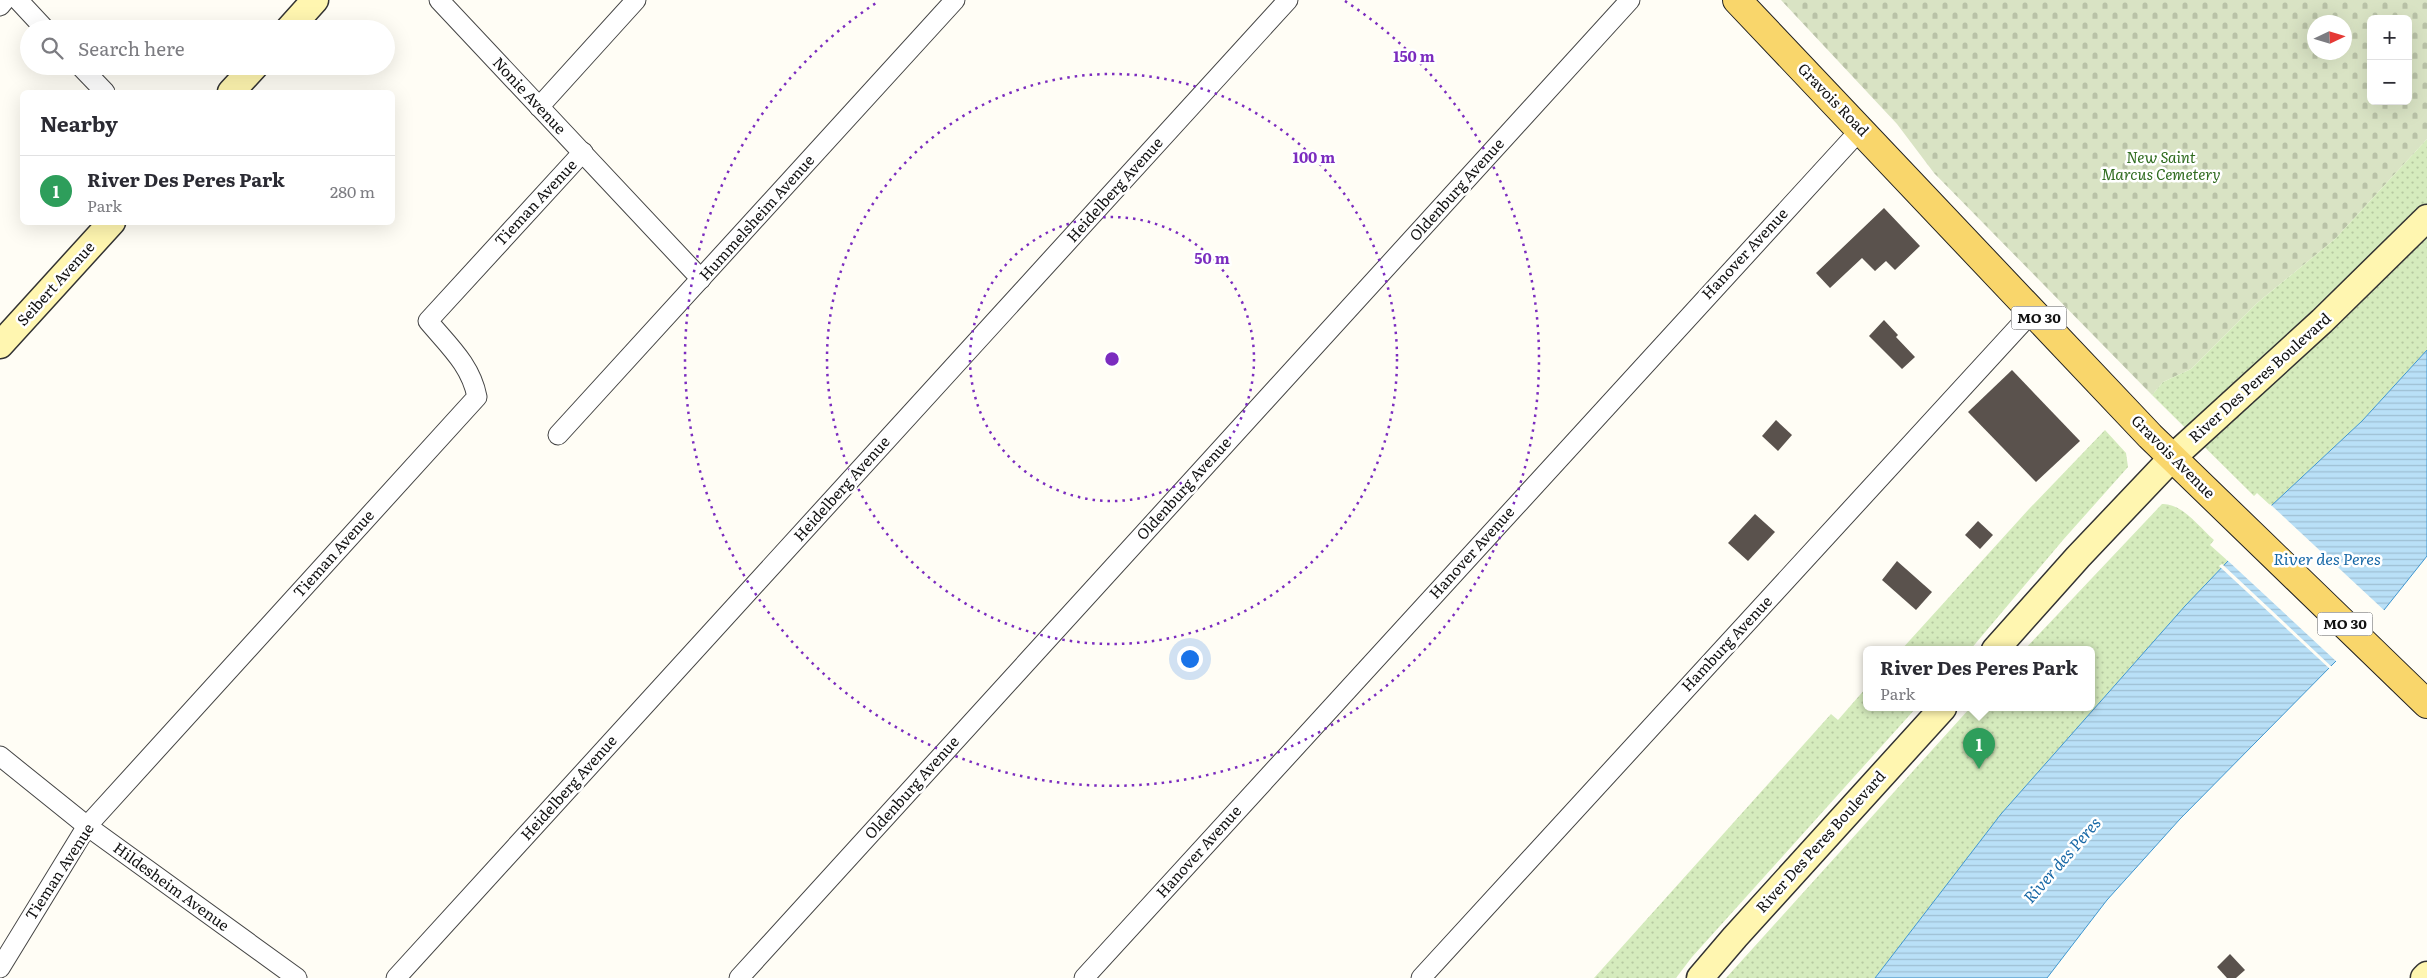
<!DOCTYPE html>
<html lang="en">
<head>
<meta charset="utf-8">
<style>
	body { margin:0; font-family:Literata,serif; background:#f2f2f3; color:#2b2b33 }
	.controls { position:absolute; right:15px; top:15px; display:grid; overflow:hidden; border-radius:8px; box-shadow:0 5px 20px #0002 }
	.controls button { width:45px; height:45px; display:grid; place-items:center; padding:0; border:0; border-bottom:1px solid #e1e1e2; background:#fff; color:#2b2b33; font:25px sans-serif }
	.compass { position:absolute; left:2307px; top:15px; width:45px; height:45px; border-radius:50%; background:#fff; box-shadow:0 5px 20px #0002; rotate:86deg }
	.you { position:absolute; left:1189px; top:658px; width:18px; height:18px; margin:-12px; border:4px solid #fff; border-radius:50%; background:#1a73e8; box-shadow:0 0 0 8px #1a73e833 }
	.badge { display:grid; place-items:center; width:32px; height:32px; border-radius:50%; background:#c4262e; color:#fff; font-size:16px; font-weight:700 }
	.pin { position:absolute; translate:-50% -41px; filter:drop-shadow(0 1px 2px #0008) }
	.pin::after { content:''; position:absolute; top:26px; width:18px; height:15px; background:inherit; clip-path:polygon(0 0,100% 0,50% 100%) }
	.popup { position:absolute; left:1863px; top:646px; width:232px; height:65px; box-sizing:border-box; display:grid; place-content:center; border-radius:8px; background:#fff; filter:drop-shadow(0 1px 4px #0005); font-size:16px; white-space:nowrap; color:#7c7c81 }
	.popup b { font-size:19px; color:#2b2b33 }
	.popup::after { content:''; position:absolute; left:50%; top:100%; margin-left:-10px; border:10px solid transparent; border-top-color:#fff }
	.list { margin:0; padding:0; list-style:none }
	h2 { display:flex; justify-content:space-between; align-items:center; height:65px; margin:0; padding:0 20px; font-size:21px }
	h2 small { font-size:16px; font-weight:400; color:#7c7c81 }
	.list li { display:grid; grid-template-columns:32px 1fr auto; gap:15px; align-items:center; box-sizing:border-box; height:70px; padding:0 20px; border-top:1px solid #e1e1e2 }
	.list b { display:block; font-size:19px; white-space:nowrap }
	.list p { margin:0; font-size:16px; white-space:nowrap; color:#7c7c81 }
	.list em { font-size:16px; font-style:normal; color:#7c7c81 }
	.icon { flex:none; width:28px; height:28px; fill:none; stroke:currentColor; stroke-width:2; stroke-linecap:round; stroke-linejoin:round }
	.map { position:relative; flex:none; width:2427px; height:978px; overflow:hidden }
	.search { position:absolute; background:#fff; box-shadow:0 5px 20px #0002; left:20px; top:20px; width:375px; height:55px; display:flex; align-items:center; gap:12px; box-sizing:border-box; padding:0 18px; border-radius:28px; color:#7c7c81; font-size:19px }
	.panel { position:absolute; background:#fff; box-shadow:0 5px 20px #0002; left:20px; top:90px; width:375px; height:135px; border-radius:8px }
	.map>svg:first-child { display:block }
	.cemetery { fill:url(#cemetery-stones); fill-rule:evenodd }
	.park { fill:url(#park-dots) }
	.water { fill:url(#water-rules); stroke:#3f96cf }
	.pier { fill:#fffdf5 }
	.building { fill:#5a524d }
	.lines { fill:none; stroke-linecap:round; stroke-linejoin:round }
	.street-casing { stroke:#444; stroke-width:21 }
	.secondary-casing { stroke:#333; stroke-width:29 }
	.primary-casing { stroke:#222; stroke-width:30 }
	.street { stroke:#fff; stroke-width:19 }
	.secondary { stroke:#fff6b0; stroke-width:26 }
	.primary { stroke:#f9d66b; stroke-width:28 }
	.ring { fill:none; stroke:#7b2cbf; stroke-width:2.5; stroke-dasharray:2.5 5 }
	.labels { text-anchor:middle; stroke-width:5; stroke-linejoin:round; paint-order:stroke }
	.shield { fill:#fff; stroke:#585858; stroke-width:1 }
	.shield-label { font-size:14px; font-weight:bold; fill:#111 }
	.street-label { font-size:15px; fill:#111; stroke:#fff }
	.park-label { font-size:15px; font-style:italic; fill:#2f6b1f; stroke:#fff }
	.water-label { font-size:16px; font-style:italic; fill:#1768a6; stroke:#fff }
	.centre { fill:#7b2cbf; stroke:#fff; stroke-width:2.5 }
	.ring-label { font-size:15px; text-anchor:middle; font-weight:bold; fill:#7b2cbf; stroke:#fff; stroke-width:5; stroke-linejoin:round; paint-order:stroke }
</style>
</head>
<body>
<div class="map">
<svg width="2427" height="978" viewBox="0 0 2427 978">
	<defs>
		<pattern id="cemetery-stones" width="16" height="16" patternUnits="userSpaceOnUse" patternTransform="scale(1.25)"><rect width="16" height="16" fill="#d9e3c4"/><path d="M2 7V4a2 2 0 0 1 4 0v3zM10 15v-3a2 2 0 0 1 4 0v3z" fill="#b9c2a7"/></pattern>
		<pattern id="park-dots" width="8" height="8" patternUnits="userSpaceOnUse" patternTransform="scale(1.25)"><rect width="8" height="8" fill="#d5ebbd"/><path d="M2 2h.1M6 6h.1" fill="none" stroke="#b6c8a1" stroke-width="1.8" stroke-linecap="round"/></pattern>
		<pattern id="water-rules" width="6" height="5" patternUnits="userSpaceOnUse" patternTransform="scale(1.25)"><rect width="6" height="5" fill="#b9e0f7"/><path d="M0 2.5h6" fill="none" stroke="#9ebfd3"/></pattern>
	</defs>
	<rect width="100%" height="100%" fill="#fffdf5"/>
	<path class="cemetery" d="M1781 0H2427V139L2335 239 2257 303 2191 369 2163 382 2152 395 1934 173 1897 124ZM2371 19H2408V101H2371ZM2314 22H2344V52H2314Z"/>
	<g class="park">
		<path d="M2427 139V350L2362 421 2271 506 2257 493 2254 496 2152 395 2163 382 2191 369 2257 303 2335 239Z"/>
		<path d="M2105 430 2126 453 2128 467 2063 540 1970 650H1901L2029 509Z"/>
		<path d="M2162 504C2182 503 2199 527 2214 540L2210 545 2228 561 2185 606 2001 814 1875 978H1726L1970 708H2092V650H2024Z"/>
		<path d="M1866 688V708H1916L1692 957 1676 978H1594L1831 714 1838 720Z"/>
	</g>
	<path class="water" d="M2427 350V556L2384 610 2336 661 2180 819 2107 900 2047 978H1875L2001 814 2185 606 2228 561 2271 506 2362 421Z"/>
	<g class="pier">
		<path d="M2270 504 2386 612 2338 663 2226 559Z"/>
		<path d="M2222 564 2333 668 2331 670 2219 566Z"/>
	</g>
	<g class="building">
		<path d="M1884 208 1920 246 1895 270 1886 261 1875 271 1862 258 1830 288 1816 273Z"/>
		<path d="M1884 320 1898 335 1896 337 1915 357 1902 369 1869 336Z"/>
		<path d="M2012 370 2080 441 2036 482 1968 412Z"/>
		<path d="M1776 420 1792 435 1778 451 1762 436Z"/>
		<path d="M1755 514 1775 532 1748 561 1728 543Z"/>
		<path d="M1978 521 1993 535 1980 549 1965 535Z"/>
		<path d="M1897 561 1932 592 1916 610 1882 580Z"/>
		<path d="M2230 954 2245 970 2236 978H2227L2217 967Z"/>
	</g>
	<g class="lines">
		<g class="street-casing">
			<g id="street">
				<path d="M18 0 45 29"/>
				<path d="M439 0 701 279"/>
				<path d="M0 6 5 0"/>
				<path d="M80 66 105 92"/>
				<path d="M539 107 636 0"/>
				<path d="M558 435 955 0"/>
				<path d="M0 756 87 826 297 978"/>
				<path d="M0 968 87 826 477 397C471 365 448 345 428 321L583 152"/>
				<path d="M396 978 1288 0"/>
				<path d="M739 978 1630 0"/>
				<path d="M1084 978 1861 129"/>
				<path d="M1421 978 2033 311"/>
			</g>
		</g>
		<g class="secondary-casing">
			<g id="secondary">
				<path d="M289 29 315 0"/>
				<path d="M231 92 255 66"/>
				<path d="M0 345 112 222"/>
				<path d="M1995 650 2078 557 2172 458 2322 321 2427 218"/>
				<path d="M1700 978 1735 937 1943 708"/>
				<path d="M2424 978 2427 975"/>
			</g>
		</g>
		<g class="primary-casing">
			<path id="primary" d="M1737 0 2150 436 2427 704"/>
		</g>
		<use href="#street" class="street"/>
		<use href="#secondary" class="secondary"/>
		<use href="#primary" class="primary"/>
	</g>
	<g class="ring">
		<circle cx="1112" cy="359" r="142"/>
		<circle cx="1112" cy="359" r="285"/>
		<path d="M1345 1A427 427 0 1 1 879 1"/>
	</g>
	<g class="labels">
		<g class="shield">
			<rect x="2011.5" y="306.5" width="55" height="23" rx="4"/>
			<rect x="2317.5" y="612.5" width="55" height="23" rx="4"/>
		</g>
		<g class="shield-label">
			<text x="2039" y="323">MO 30</text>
			<text x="2345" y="629">MO 30</text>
		</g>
		<g class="street-label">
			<text transform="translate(529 96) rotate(47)" y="5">Nonie Avenue</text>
			<text transform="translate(1833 100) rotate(46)" y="5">Gravois Road</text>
			<text transform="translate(1115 190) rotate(-48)" y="5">Heidelberg Avenue</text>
			<text transform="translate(1457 190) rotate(-48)" y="5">Oldenburg Avenue</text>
			<text transform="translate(536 203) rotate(-47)" y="5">Tieman Avenue</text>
			<text transform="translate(757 218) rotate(-48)" y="5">Hummelsheim Avenue</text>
			<text transform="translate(1745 254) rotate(-47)" y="5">Hanover Avenue</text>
			<text transform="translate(56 284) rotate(-48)" y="5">Seibert Avenue</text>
			<text transform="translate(2260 378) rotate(-42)" y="5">River Des Peres Boulevard</text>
			<text transform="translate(2173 457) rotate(45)" y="5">Gravois Avenue</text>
			<text transform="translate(842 489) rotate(-48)" y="5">Heidelberg Avenue</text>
			<text transform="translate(1184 489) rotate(-48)" y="5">Oldenburg Avenue</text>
			<text transform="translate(1472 553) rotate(-48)" y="5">Hanover Avenue</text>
			<text transform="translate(334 554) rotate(-48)" y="5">Tieman Avenue</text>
			<text transform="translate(1727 644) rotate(-47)" y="5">Hamburg Avenue</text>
			<text transform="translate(569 788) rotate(-48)" y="5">Heidelberg Avenue</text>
			<text transform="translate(912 788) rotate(-48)" y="5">Oldenburg Avenue</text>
			<text transform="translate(1821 842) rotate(-48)" y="5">River Des Peres Boulevard</text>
			<text transform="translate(1199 852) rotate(-48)" y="5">Hanover Avenue</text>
			<text transform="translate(60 872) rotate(-57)" y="5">Tieman Avenue</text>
			<text transform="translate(171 887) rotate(36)" y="5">Hildesheim Avenue</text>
		</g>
		<g class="park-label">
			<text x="2161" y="163">New Saint<tspan x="2161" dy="17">Marcus Cemetery</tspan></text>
		</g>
		<g class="water-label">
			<text x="2327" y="565">River des Peres</text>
			<text transform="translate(2062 860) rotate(-49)" y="6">River des Peres</text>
		</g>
	</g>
	<circle cx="1112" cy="359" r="8" class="centre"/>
	<g class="ring-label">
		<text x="1414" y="62">150 m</text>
		<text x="1314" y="163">100 m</text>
		<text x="1212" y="264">50 m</text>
	</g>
</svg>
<div class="controls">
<button>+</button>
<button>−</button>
</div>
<svg class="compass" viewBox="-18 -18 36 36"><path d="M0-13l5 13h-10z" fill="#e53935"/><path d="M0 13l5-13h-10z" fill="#7c7c81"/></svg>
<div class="you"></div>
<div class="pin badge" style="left:1979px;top:769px;background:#2e9e5b">1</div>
<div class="popup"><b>River Des Peres Park</b>Park</div>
<div class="search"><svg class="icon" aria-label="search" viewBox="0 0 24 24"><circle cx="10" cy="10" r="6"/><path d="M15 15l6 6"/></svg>Search here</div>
<section class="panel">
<h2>Nearby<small></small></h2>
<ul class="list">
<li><span class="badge" style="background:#2e9e5b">1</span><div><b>River Des Peres Park</b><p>Park</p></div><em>280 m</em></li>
</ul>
</section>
</div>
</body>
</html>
